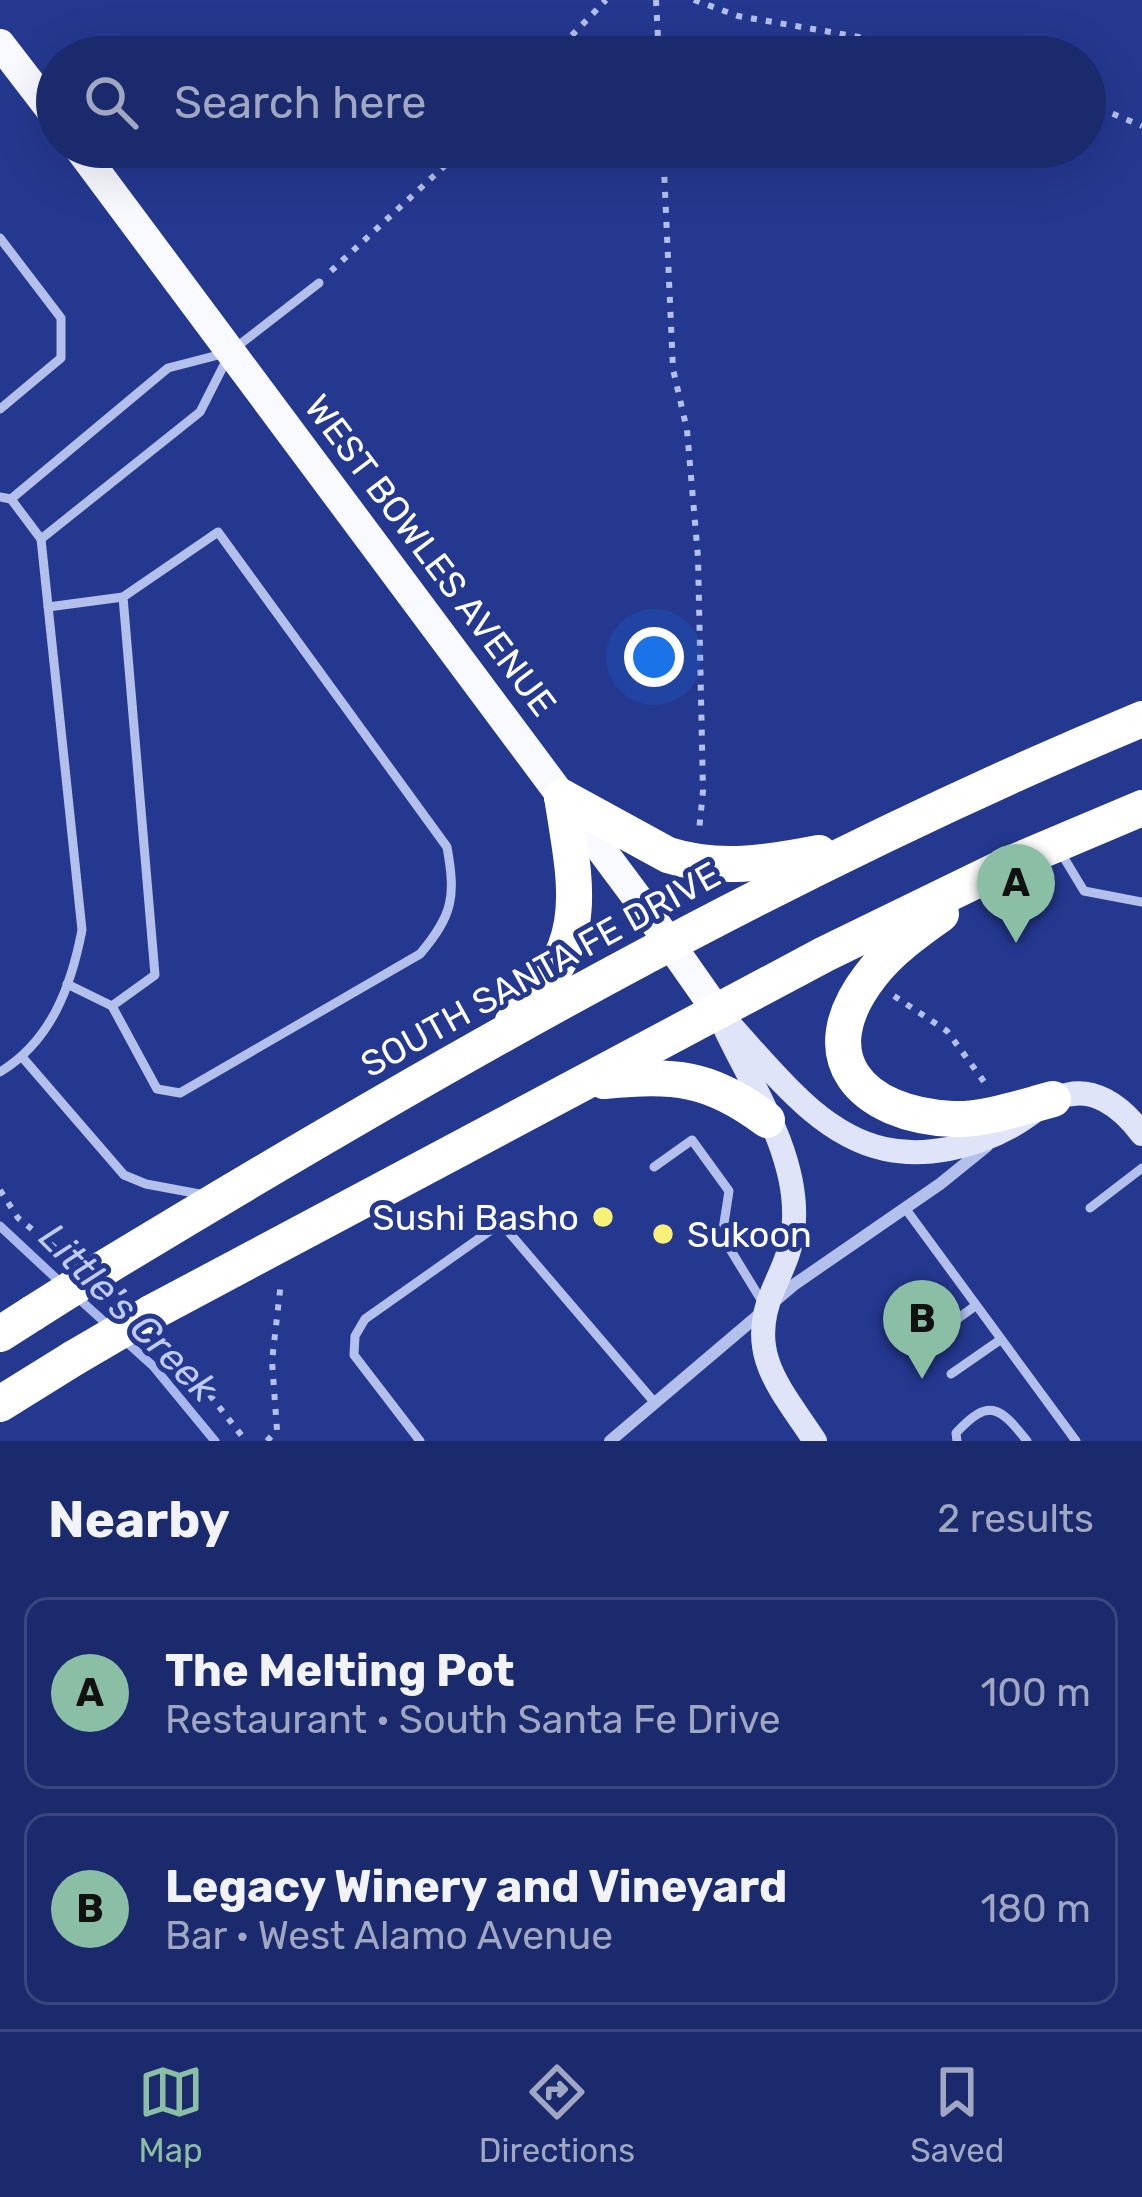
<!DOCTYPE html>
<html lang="en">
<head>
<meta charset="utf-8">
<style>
	body { margin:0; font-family:Rubik,sans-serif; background:#243272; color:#f1f3f6 }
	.you { position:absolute; left:654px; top:657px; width:42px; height:42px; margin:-30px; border:9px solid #fff; border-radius:50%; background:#1a73e8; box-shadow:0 0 0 18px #1a73e833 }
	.badge { display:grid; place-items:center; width:78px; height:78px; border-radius:50%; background:#8abfa5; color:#111; font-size:39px; font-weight:700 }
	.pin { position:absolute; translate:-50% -99px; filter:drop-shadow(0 3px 6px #0008) }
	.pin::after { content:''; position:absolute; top:63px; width:42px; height:36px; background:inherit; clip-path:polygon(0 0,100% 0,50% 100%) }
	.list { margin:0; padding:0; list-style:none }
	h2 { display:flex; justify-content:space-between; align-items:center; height:156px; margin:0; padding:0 48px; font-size:51px }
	h2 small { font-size:39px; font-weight:400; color:#a0a7c2 }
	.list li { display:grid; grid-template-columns:78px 1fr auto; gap:36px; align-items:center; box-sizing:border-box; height:192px; margin:0 24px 24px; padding:0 24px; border:3px solid #39467f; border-radius:24px }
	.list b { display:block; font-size:45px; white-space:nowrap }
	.list p { margin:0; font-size:39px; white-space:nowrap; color:#a0a7c2 }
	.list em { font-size:39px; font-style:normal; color:#a0a7c2 }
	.icon { flex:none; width:66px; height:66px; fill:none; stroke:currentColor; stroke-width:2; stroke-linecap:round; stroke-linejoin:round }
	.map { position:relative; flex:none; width:1142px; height:1441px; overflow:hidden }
	.search { position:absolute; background:#1b2a6c; box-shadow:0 12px 48px #0002; left:36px; right:36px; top:36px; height:132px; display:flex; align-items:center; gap:30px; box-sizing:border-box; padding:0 42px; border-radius:66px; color:#a0a7c2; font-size:45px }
	.sheet { height:588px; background:#1b2a6c }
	nav { display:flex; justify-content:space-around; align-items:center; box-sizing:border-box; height:168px; border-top:3px solid #39467f; background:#1b2a6c; font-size:33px; color:#a0a7c2 }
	nav a { display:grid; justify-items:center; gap:6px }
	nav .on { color:#8abfa5 }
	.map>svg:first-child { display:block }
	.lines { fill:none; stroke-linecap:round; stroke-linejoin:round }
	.stream { stroke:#a8b7ed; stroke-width:9 }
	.path { stroke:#b4c0ec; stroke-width:6; stroke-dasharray:6 9; stroke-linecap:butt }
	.lane { stroke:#b4c0ec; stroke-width:9 }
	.street { stroke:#b4c0ec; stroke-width:12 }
	.secondary { stroke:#e0e4f9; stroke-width:24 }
	.primary { stroke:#f9faff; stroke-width:30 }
	.highway { stroke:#fff; stroke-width:36 }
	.highway-bridge { stroke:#fff; stroke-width:36 }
	.poi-dot { fill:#f7f178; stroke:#243890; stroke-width:4.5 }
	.labels { text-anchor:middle; stroke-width:10; stroke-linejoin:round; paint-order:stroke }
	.street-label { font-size:36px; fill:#fff; stroke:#243890 }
	.poi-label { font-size:36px; fill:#fff; stroke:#243890; text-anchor:end }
	.water-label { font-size:39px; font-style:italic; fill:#c0cbf3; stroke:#243890 }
</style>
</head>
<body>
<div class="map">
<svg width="1142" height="1441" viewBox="0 0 1142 1441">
	<rect width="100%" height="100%" fill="#243890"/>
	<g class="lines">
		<g class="stream">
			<path d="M0 1226 61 1283"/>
			<path d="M78 1298 110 1327"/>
			<path d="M122 1338 153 1366 215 1441"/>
		</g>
		<g class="path">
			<path d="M656 0 659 57"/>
			<path d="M694 0 738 16 975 57"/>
			<path d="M551 57 606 0"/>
			<path d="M1085 102 1142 126"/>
			<path d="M663 147 673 369 687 430 698 557 703 791 699 831"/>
			<path d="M331 271 465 147"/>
			<path d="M894 996 947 1031 985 1083"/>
			<path d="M0 1190 18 1218 64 1255"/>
			<path d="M158 1341 190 1370 246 1441"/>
			<path d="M267 1441 277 1430 272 1361 281 1282"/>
		</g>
		<g class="lane">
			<path d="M0 238 61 318V358L0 409"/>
			<path d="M0 497 11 499 41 539 82 930C71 987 51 1041 0 1072"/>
			<path d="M11 499 168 368 230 352 319 283"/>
			<path d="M41 539 200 412 228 357"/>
			<path d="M48 607 123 597"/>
			<path d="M1061 853 1084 891 1142 902"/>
			<path d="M67 984 112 1006 157 1089 180 1093 420 954C453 915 456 897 447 847L218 532 123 597 155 975 112 1006"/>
			<path d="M23 1058 124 1175 146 1184 205 1195"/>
			<path d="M654 1167 692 1140 729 1191 722 1236 763 1303"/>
			<path d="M905 1208 1076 1441"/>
			<path d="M1090 1208 1142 1168"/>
			<path d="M923 1344 975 1306"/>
			<path d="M951 1374 1000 1340"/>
			<path d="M420 1441 354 1355 355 1336 365 1319 501 1223 655 1403"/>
			<path d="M957 1441 956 1433C989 1397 1000 1407 1027 1441"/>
		</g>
		<path class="street" d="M610 1441 795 1284 940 1184 987 1146"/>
		<g class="secondary">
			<path d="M717 1011C765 1060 814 1134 885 1149 925 1158 974 1147 1010 1127 1026 1119 1040 1105 1057 1098 1092 1083 1122 1107 1142 1134"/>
			<path d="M725 1028C752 1085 797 1154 794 1219 794 1245 783 1267 773 1290 745 1354 781 1389 815 1441"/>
		</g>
		<g class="primary">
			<path d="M0 44 57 118"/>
			<path d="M78 147 644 907 717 1011"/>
		</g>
		<g class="highway">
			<path d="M562 797 668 855C718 871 768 863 819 853"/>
			<path d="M941 914C917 931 889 951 871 975 807 1057 861 1115 953 1119 985 1120 1022 1107 1053 1099"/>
			<path d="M513 1021C591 944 578 897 562 797"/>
			<path d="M604 1081C674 1075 709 1076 767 1120"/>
			<path d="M101 1270C437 1066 779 870 1142 719"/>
			<path d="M151 1313 825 954 1012 863 1142 808"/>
			<path d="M0 1334 33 1313"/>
			<path d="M0 1404 74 1358"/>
		</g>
		<g class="highway-bridge">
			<path d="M33 1313 101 1270"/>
			<path d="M74 1358 151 1313"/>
		</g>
	</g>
	<g class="poi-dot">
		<circle cx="603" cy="1217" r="12"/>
		<circle cx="663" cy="1234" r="12"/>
	</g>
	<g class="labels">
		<g class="street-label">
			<text transform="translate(431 555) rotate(53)" y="13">WEST BOWLES AVENUE</text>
			<text transform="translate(540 969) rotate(-29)" y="13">SOUTH SANTA FE DRIVE</text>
		</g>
		<g class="poi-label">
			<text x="579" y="1230">Sushi Basho</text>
			<text x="687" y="1247" text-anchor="start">Sukoon</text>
		</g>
		<g class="water-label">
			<text transform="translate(129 1312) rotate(45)" y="14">Little's Creek</text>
		</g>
	</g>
</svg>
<div class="you"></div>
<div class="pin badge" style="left:1016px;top:943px">A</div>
<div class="pin badge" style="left:922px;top:1379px">B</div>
<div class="search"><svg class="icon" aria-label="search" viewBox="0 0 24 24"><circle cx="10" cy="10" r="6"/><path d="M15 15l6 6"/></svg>Search here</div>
</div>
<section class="sheet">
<h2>Nearby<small>2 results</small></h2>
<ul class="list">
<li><span class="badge">A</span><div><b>The Melting Pot</b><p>Restaurant · South Santa Fe Drive</p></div><em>100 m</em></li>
<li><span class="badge">B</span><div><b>Legacy Winery and Vineyard</b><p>Bar · West Alamo Avenue</p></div><em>180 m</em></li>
</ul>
</section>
<nav>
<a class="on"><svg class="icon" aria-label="map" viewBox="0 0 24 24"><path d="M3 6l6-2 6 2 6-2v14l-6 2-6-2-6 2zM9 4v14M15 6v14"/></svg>Map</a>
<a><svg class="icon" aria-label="directions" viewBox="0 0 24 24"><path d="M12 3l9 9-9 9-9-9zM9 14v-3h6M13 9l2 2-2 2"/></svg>Directions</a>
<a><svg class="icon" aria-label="saved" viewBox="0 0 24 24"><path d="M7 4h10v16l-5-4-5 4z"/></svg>Saved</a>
</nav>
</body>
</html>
